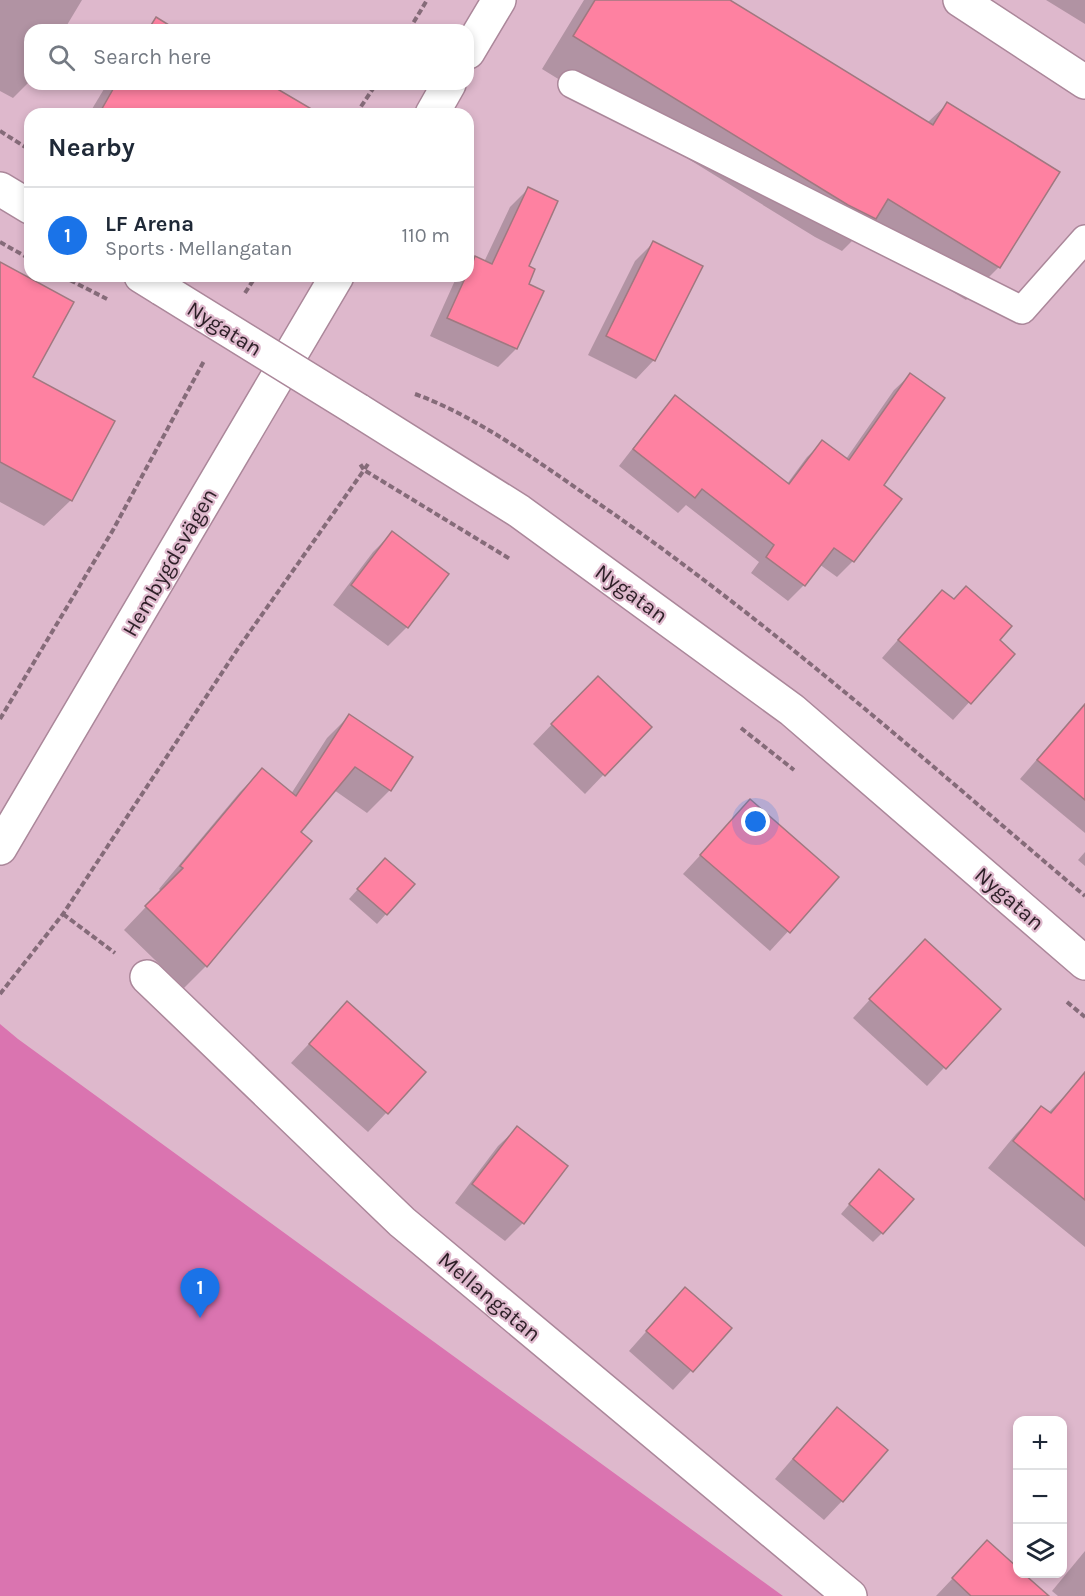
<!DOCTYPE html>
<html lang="en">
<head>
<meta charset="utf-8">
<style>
	body { margin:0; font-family:Karla,sans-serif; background:#f6f6f7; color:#1f2937 }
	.controls { position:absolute; right:18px; bottom:18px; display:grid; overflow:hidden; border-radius:12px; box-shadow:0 3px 9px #0003 }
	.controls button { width:54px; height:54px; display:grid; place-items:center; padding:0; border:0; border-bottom:2px solid #e0e1e3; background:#fff; color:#1f2937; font:30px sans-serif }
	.you { position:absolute; left:756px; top:822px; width:21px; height:21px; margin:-15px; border:4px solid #fff; border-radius:50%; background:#1a73e8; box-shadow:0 0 0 9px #1a73e833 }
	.badge { display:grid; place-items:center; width:39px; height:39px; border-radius:50%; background:#1a73e8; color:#fff; font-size:20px; font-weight:700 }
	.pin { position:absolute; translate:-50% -50px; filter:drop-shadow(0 2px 3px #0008) }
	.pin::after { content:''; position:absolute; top:32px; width:21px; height:18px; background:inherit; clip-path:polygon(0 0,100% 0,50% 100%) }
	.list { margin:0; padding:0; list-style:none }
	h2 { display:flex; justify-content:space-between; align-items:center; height:78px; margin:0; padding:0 24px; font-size:26px }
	h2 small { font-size:20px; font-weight:400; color:#747a83 }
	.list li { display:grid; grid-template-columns:39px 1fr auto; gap:18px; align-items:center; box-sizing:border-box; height:96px; padding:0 24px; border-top:2px solid #e0e1e3 }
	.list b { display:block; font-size:22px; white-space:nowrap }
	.list p { margin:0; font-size:20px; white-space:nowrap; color:#747a83 }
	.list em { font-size:20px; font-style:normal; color:#747a83 }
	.icon { flex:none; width:33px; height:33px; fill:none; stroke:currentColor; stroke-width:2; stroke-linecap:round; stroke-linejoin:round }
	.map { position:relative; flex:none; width:1085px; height:1596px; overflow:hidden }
	.search { position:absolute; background:#fff; box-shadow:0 3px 9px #0003; left:24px; top:24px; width:450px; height:66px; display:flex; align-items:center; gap:15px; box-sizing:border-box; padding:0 21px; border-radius:18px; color:#747a83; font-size:22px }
	.panel { position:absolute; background:#fff; box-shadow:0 3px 9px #0003; left:24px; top:108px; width:450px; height:174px; border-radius:18px }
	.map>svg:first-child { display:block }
	.green { fill:#da74b0 }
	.shadow { fill:#0003 }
	.building { fill:#fe81a1; stroke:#a07880; stroke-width:1.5 }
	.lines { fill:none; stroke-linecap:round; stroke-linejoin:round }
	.lane-casing { stroke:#ab879a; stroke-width:30 }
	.street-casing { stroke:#ab879a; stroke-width:36 }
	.secondary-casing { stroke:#ab879a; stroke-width:36 }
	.path { stroke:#856b79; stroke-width:4; stroke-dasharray:6 3; stroke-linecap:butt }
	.lane { stroke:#fff; stroke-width:27 }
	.street { stroke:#fff; stroke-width:33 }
	.secondary { stroke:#fff; stroke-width:33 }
	.street-bridge-casing { stroke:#ab879a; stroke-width:36; stroke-linecap:butt }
	.street-bridge { stroke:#fff; stroke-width:33 }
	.labels { text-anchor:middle; stroke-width:4.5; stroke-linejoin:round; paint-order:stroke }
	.street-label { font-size:22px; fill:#2d1f27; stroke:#deb8cc }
</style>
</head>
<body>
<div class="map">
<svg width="1085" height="1596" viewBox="0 0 1085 1596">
	<rect width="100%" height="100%" fill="#deb8cc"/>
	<path class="green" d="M0 1024 18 1039 783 1596H0Z"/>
	<g class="shadow">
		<path d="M0 0H82L64 30H30V81L13 98 0 91Z"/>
		<path d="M584 0H727L927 123 947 104 999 267 966 300 859 234 842 251 815 237 542 69Z"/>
		<path d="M1046 0H1085V24Z"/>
		<path d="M107 84H266L267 114H89Z"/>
		<path d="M528 189 527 285 516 349 498 367 430 336 457 276H468V266L476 258 484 262 510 207Z"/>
		<path d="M653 243 654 360 636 379 588 355 635 261Z"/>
		<path d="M0 272 71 500 44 526 0 502Z"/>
		<path d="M910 375 881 485 900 499 853 561 837 577 819 564 804 585 788 601 751 573 759 562 686 505 678 513 619 466 660 413 676 397 787 484 807 457 823 442 846 459 894 390Z"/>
		<path d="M392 533 447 574 407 627 388 646 333 605 373 552Z"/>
		<path d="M925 609 998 641 1013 654 953 720 882 658Z"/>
		<path d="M579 696 649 727 585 794 533 744Z"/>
		<path d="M1082 709H1085V833L1020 779 1064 728Z"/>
		<path d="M349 716 411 757 390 790 367 813 334 790 299 832 206 966 184 988 124 930 161 891 159 889 240 792 262 770 291 794 327 738Z"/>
		<path d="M750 801 837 878 770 951 683 874Z"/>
		<path d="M1085 852V866L1078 860Z"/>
		<path d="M376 869 413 884 377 924 349 899Z"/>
		<path d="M907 959 999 1009 927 1086 853 1018Z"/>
		<path d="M347 1003 424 1073 368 1132 291 1063Z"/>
		<path d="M1077 1083 1085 1090V1247L988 1168 1016 1134 1042 1108 1048 1113Z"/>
		<path d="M517 1128 523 1223 505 1241 455 1203 498 1146Z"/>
		<path d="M870 1180 882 1233 873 1242 841 1214Z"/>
		<path d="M667 1308 730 1329 673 1390 629 1351Z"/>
		<path d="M837 1409 842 1501 824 1520 775 1479 819 1428Z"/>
		<path d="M987 1542 1018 1569V1574H1022L1047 1596H936Z"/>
		<path d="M1085 1551V1596H1058L1052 1591Z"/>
	</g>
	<g class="building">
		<path d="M595 0H730L933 125 947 102 1060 172 1000 268 888 199 876 219 848 205 573 36Z"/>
		<path d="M156 17 177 30H148Z"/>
		<path d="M116 84H269L320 114H99Z"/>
		<path d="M528 187 558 201 529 266 535 269 529 284 544 291 517 349 447 318 466 276H468L475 256 492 264Z"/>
		<path d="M653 241 703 266 655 361 606 336Z"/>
		<path d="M0 262 74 302 33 377 115 421 72 501 0 462Z"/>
		<path d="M910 373 945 398 884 485 902 499 854 562 834 548 805 586 766 557 774 545 702 489 695 498 633 449 675 395 789 484 822 440 849 460Z"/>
		<path d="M392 531 449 574 408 628 351 585Z"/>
		<path d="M966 586 1012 626 1000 640 1015 654 971 704 898 640 942 590 954 599Z"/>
		<path d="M598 676 652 727 605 776 551 724Z"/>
		<path d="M1085 704V800L1037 760Z"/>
		<path d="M349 714 413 757 391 791 355 767 301 832 312 841 207 967 145 906 183 868 180 866 262 768 296 796Z"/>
		<path d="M750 799 839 877 790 933 700 855Z"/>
		<path d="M385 858 415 884 387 915 357 889Z"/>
		<path d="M925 939 1001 1009 946 1069 869 999Z"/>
		<path d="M347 1001 426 1072 388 1114 309 1044Z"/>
		<path d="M1085 1072V1200L1013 1141 1041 1106 1051 1113Z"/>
		<path d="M517 1126 568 1166 524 1224 472 1184Z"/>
		<path d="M879 1169 914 1199 883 1234 849 1204Z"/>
		<path d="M685 1287 732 1328 693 1372 646 1331Z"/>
		<path d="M837 1407 888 1450 843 1502 793 1459Z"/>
		<path d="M987 1540 1017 1567V1574H1024L1049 1596H971L952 1578Z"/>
	</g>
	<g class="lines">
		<g class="lane-casing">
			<path id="lane" d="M572 84 1022 310 1085 239"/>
		</g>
		<g class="street-casing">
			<g id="street">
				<path d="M960 0 1085 82"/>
				<path d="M0 189 30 207"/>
				<path d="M141 276 162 289"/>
				<path d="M358 410 519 511 792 710 1085 963"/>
				<path d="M147 977 402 1222 850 1596"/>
			</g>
		</g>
		<g class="secondary-casing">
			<g id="secondary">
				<path d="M468 52 499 0"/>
				<path d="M432 114 449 84"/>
				<path d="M0 848 337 276"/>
			</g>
		</g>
		<g class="path">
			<path d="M409 30 427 0"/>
			<path d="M356 114 376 84"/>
			<path d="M0 131 30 150"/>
			<path d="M0 242 30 259"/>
			<path d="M62 276 107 299"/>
			<path d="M245 293 256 276"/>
			<path d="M415 394C479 417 542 465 598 503 770 622 926 761 1085 896"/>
			<path d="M368 464 364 470 510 559"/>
			<path d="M0 719 113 530 204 361"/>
			<path d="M741 728 794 770"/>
			<path d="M63 914 115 953"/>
			<path d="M0 994 63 914 237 650 364 470 359 462"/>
			<path d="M1067 1002 1085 1017"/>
		</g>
		<use href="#lane" class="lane"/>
		<use href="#street" class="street"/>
		<use href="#secondary" class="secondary"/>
		<g class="street-bridge-casing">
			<path id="street-bridge" d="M162 289 358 410"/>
		</g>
		<use href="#street-bridge" class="street-bridge"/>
	</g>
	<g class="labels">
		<g class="street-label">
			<text transform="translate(225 328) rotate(32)" y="8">Nygatan</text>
			<text transform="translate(169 562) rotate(-60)" y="8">Hembygdsvägen</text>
			<text transform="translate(632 593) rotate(36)" y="8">Nygatan</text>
			<text transform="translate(1010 898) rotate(41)" y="8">Nygatan</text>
			<text transform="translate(490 1296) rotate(40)" y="8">Mellangatan</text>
		</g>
	</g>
</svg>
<div class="controls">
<button>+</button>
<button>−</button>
<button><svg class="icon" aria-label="layers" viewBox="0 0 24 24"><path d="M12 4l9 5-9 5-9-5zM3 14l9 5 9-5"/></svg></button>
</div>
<div class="you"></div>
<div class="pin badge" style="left:200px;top:1318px">1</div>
<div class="search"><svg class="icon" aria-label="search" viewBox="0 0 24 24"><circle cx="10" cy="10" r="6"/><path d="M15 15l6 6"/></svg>Search here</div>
<section class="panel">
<h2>Nearby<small></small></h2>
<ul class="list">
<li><span class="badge">1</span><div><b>LF Arena</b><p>Sports · Mellangatan</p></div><em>110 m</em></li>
</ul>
</section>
</div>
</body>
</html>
